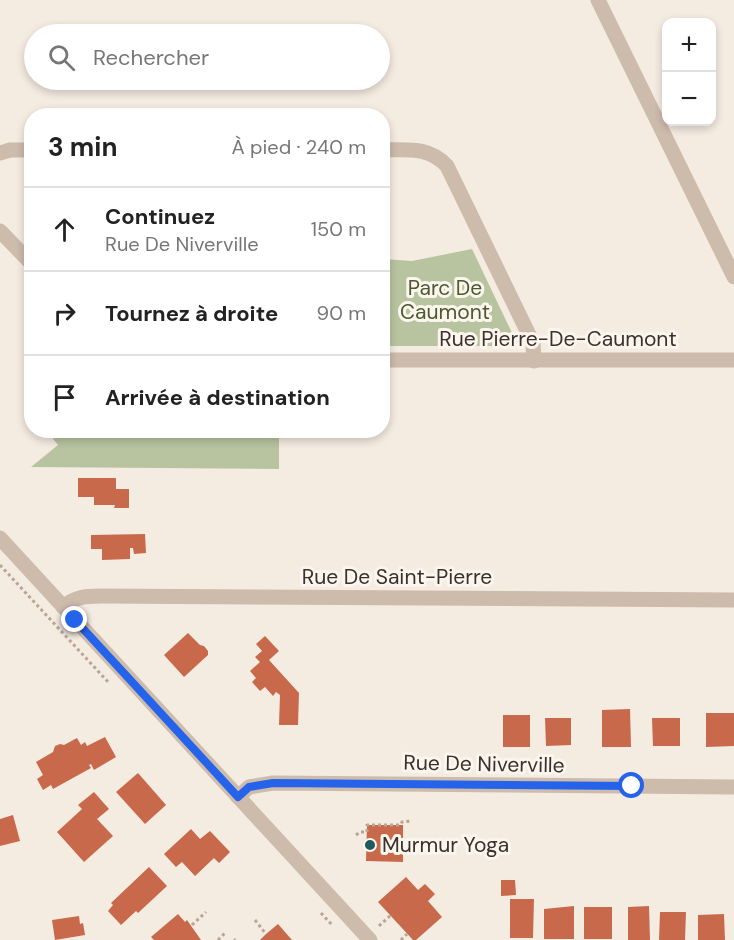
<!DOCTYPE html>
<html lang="fr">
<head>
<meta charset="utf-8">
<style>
	body { margin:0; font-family:"DM Sans",sans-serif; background:#f2f2f2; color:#222 }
	.controls { position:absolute; right:18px; top:18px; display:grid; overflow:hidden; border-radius:12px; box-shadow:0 3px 9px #0003 }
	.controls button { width:54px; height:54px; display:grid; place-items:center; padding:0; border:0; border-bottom:2px solid #e0e0e0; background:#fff; color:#222; font:30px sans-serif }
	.stop { position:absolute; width:18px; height:18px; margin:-14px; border:4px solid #2563eb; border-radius:50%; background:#fff }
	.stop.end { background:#2563eb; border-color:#fff; box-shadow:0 2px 6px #0008 }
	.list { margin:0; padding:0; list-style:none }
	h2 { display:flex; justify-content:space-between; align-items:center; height:78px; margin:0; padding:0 24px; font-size:26px }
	h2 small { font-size:20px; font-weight:400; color:#767676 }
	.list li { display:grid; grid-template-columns:39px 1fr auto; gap:18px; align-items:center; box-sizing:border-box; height:84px; padding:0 24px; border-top:2px solid #e0e0e0 }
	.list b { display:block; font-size:22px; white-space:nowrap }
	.list p { margin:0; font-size:20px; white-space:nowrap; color:#767676 }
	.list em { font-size:20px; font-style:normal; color:#767676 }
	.icon { flex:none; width:33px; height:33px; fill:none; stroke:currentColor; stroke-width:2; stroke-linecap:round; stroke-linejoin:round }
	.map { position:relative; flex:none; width:734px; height:940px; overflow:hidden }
	.search { position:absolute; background:#fff; box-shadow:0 3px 9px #0003; left:24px; top:24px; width:366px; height:66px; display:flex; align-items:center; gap:15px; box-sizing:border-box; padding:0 21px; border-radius:33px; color:#767676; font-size:22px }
	.panel { position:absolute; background:#fff; box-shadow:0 3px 9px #0003; left:24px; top:108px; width:366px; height:330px; border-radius:24px }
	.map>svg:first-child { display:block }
	.green { fill:#b8c4a0 }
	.building { fill:#c8694b }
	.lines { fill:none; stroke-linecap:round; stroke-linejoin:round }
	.path { stroke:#b9a596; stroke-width:3; stroke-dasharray:3 3; stroke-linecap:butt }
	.minor { stroke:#cdbbac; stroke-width:15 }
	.route { stroke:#2563eb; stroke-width:8 }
	.poi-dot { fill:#1f5a5e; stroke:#fbf5ee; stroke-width:2 }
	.labels { text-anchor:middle; stroke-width:6; stroke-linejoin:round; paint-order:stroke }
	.park-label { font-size:21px; fill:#4a5a2e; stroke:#fbf5ee }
	.street-label { font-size:21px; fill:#3b302b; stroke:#fbf5ee }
	.poi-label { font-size:21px; fill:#3b302b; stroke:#fbf5ee; text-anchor:start }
</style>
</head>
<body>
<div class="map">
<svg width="734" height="940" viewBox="0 0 734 940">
	<rect width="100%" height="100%" fill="#f4ebe1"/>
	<g class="green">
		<path d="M472 249 513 335 509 343 500 346H383V259L412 261Z"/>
		<path d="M62 431H279V469L31 467 58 445 53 439Z"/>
	</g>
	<g class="building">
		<path d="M78 478H116V489H129V508H114L115 505H94V497H78Z"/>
		<path d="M145 534 146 553 134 554 133 548H130V559L102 560V549H91V535Z"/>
		<path d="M188 633 200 645 204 646 208 651V655L184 677 164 655Z"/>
		<path d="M265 636 279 651 269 660 299 693 298 725H279L280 695 276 692 273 696 265 687 260 691 252 682 256 678 250 671 260 662 255 657 262 651 256 644Z"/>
		<path d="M630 709 631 747H602V710Z"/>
		<path d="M706 713H734V746L706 747Z"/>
		<rect x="503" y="715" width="27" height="32"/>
		<path d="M545 718H571V745L546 746Z"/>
		<path d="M652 718H680V746H653Z"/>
		<path d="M105 737 116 757 94 770 91 764 89 765 91 768 53 789 51 785 43 790 37 779 43 775 36 762 53 752 55 746 60 744 64 745 77 738 81 745 85 742 87 746Z"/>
		<path d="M138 773 166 805 145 824 116 792Z"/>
		<path d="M94 792 109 809 97 819 113 836 84 862 57 832 82 809 78 805Z"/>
		<path d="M13 815 20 841 0 846V819Z"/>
		<path d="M367 825H403V862L366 861Z"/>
		<path d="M191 829 200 839 210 831 230 852 219 863 214 858 195 876 182 862 176 867 164 854Z"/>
		<path d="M149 867 167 886 138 913 136 911 121 925 108 911 113 905 111 903Z"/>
		<path d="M406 877 418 890 425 884 435 894 428 901 442 917 416 940H413L378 902Z"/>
		<path d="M501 880H515L516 895 501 896Z"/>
		<path d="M510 899H534L533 938H510Z"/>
		<path d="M574 906V939H544V909Z"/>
		<path d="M649 906 650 940H628V907Z"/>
		<rect x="584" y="907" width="28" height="32"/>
		<path d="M660 912H686L685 940H659Z"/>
		<path d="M178 914 185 922 187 920 201 940H154L151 937Z"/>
		<path d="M724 914 725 940H698V915Z"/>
		<path d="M79 916 80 924 83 923 85 935 55 940 52 920Z"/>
		<path d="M278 924 292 940H260L266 934Z"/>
	</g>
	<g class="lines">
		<g class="path">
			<path d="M0 565 109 683"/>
			<path d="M356 835 360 832H367V825H400L402 822 411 821"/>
			<path d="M321 913 333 926"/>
			<path d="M255 920 266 934"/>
			<path d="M192 925 206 912"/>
			<path d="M379 926 391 915"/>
			<path d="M234 939 235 940"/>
			<path d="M218 940 225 933"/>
			<path d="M401 940 407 934"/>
		</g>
		<g class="minor">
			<path d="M598 0 734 277"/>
			<path d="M382 150C407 150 429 146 447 166L533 343 534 361"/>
			<path d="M0 153 10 150H32"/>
			<path d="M0 231 32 264"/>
			<path d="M382 360H734"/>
			<path d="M0 538 370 940"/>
			<path d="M63 607C75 597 85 596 100 596L734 600"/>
			<path d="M238 797 249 787 273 783 734 787"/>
		</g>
	</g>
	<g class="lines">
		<path class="route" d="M75 620 238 797 249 787 273 783 632 786"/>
	</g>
	<circle class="poi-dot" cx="370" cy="845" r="6"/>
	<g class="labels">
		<g class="park-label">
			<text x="445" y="295">Parc De<tspan x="445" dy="24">Caumont</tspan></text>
		</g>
		<g class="street-label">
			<text x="558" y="346">Rue Pierre-De-Caumont</text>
			<text x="397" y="584">Rue De Saint-Pierre</text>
			<text transform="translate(484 764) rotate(1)" y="7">Rue De Niverville</text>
		</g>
		<g class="poi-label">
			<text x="382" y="852">Murmur Yoga</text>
		</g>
	</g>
</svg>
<div class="controls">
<button>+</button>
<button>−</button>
</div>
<div class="stop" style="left:632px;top:786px"></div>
<div class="stop end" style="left:75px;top:620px"></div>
<div class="search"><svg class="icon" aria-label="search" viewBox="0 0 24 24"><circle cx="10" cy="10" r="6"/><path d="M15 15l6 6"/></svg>Rechercher</div>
<section class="panel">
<h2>3 min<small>À pied · 240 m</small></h2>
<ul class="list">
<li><svg class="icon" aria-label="ahead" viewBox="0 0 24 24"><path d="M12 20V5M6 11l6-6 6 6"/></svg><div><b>Continuez</b><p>Rue De Niverville</p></div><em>150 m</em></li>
<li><svg class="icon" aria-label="right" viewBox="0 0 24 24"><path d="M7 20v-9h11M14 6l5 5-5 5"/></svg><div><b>Tournez à droite</b></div><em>90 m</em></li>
<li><svg class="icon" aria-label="arrive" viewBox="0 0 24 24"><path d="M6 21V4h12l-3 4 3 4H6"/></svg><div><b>Arrivée à destination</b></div></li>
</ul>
</section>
</div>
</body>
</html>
